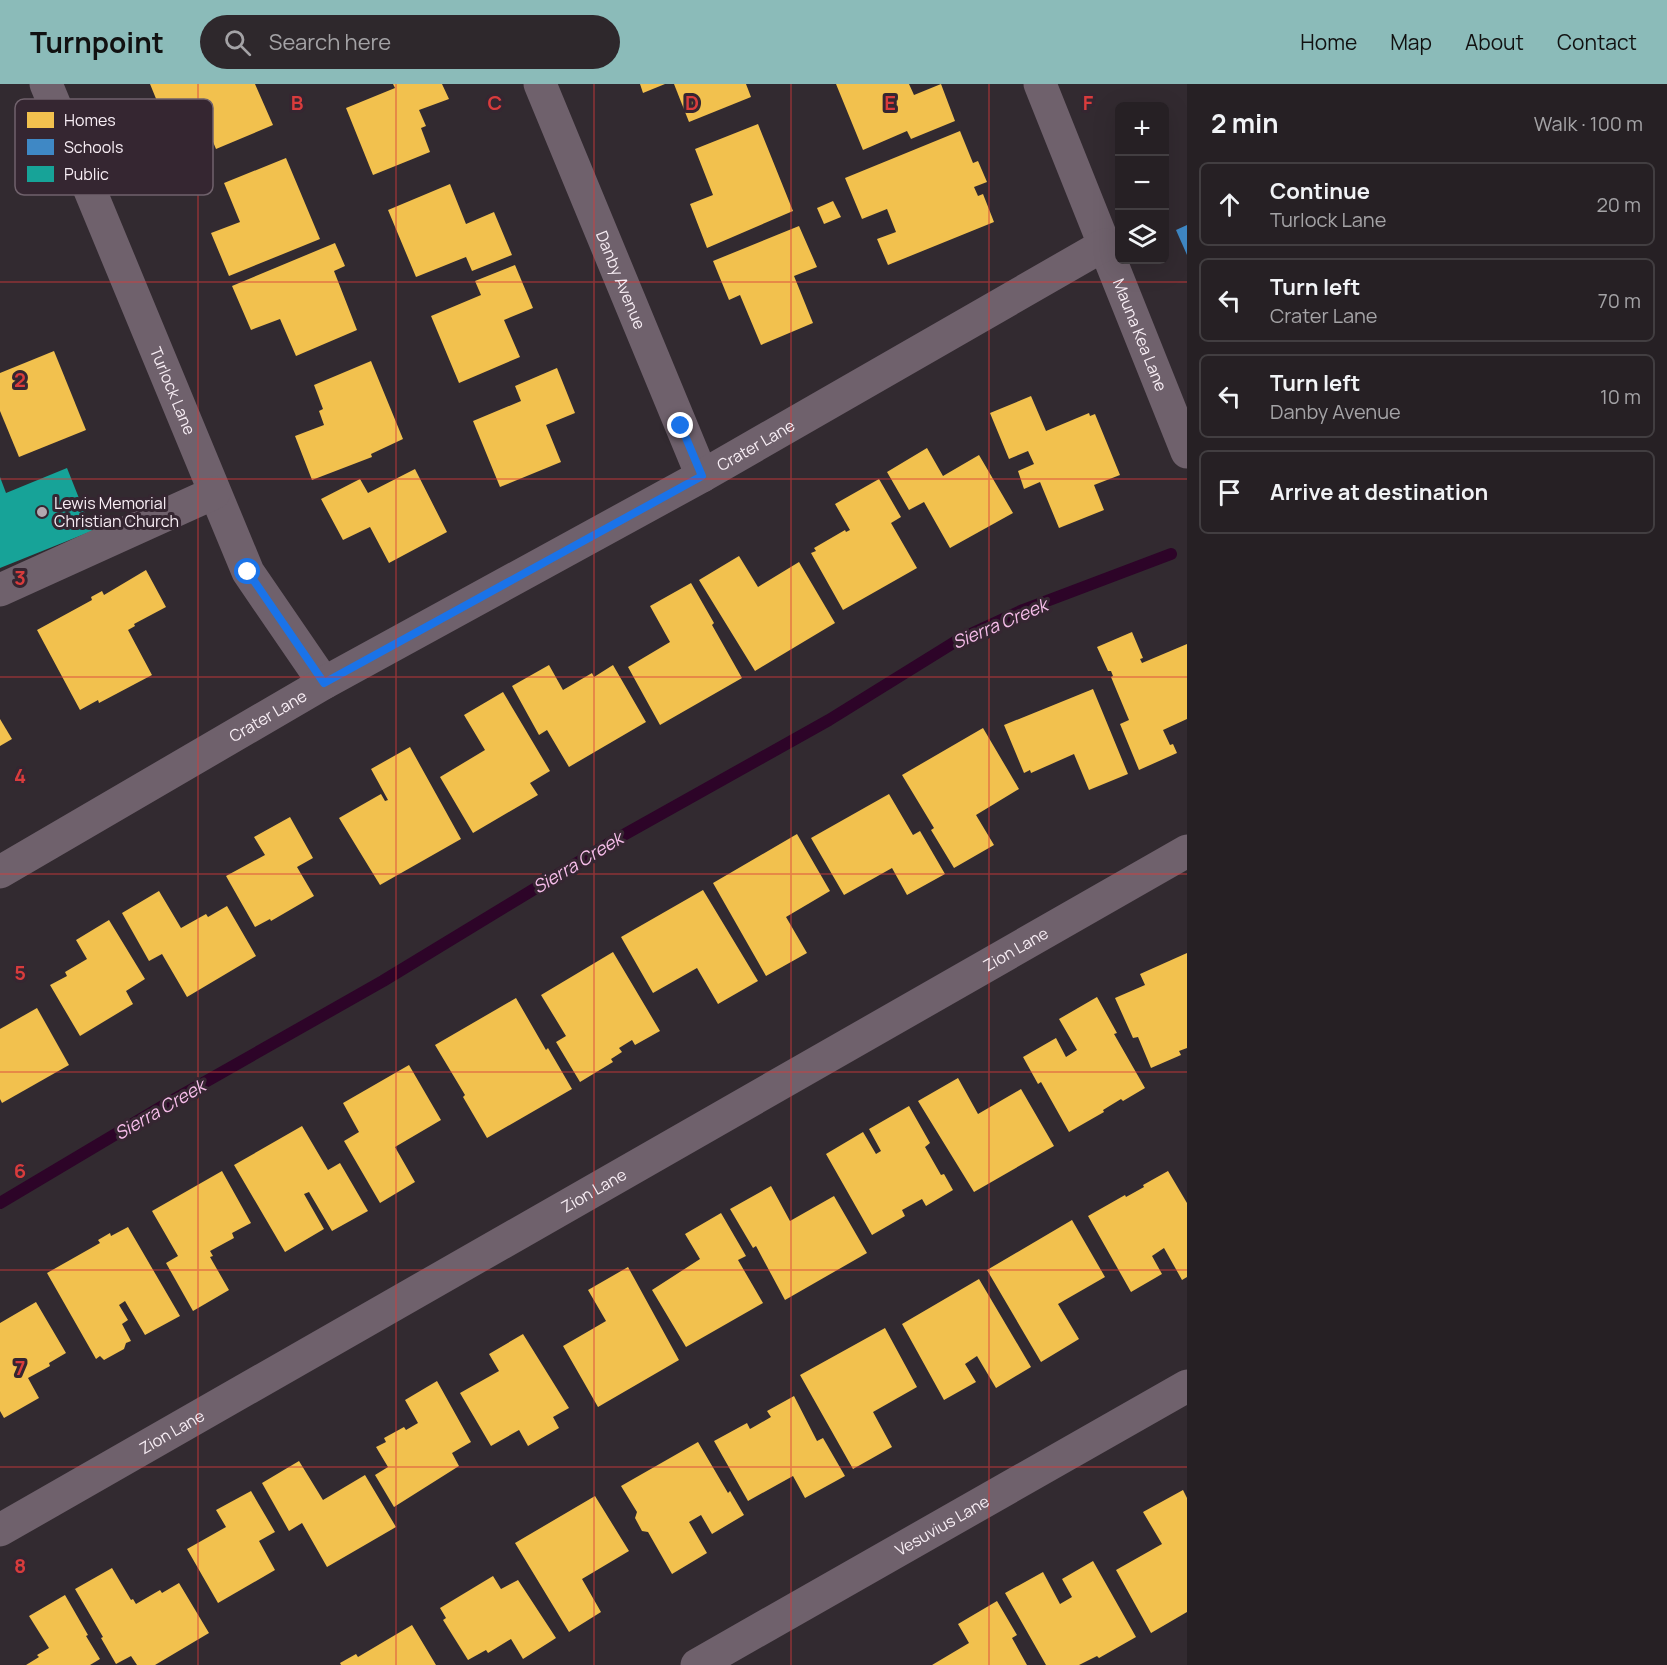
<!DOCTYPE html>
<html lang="en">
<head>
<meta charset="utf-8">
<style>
	body { margin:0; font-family:Manrope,sans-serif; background:#2e282c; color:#f1f3f6 }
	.controls { position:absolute; right:18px; top:18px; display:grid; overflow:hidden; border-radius:9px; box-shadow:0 6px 24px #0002 }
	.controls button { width:54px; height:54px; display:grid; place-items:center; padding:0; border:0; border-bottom:2px solid #423e41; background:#262024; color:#f1f3f6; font:30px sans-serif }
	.stop { position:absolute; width:18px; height:18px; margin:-14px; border:4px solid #1a73e8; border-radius:50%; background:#fff }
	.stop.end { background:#1a73e8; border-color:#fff; box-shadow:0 2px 6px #0008 }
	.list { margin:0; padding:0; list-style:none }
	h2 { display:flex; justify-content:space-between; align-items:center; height:78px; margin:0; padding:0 24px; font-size:26px }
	h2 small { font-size:20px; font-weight:400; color:#a4a3a6 }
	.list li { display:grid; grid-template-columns:39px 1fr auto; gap:18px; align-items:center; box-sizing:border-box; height:84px; margin:0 12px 12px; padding:0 12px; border:2px solid #423e41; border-radius:9px }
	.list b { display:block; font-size:22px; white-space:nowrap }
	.list p { margin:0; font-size:20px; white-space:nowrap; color:#a4a3a6 }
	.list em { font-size:20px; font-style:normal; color:#a4a3a6 }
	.icon { flex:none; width:33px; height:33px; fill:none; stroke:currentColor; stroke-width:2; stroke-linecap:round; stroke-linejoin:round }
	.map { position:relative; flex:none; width:1187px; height:1581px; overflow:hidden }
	header { display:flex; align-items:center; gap:36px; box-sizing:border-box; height:84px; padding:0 30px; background:#8bbbb9; color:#111 }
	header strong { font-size:28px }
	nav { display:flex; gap:33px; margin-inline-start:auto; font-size:21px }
	.search { width:420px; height:54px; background:#2e282c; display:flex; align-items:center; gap:15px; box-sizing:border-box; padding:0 21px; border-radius:33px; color:#a4a3a6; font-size:22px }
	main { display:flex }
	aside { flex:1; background:#262024 }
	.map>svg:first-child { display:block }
	.homes { fill:#f2c14e }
	.schools { fill:#3f88c5 }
	.public { fill:#17a398 }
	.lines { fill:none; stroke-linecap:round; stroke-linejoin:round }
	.stream { stroke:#2d0428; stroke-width:12 }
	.minor { stroke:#6f616c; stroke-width:33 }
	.route { stroke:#1a73e8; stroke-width:8 }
	.grid { fill:none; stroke:#d93c3c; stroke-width:1.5; stroke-opacity:0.55 }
	.poi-dot { fill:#b3a9b0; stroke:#352631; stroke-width:2 }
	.labels { text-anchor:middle; stroke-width:6; stroke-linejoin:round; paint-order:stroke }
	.street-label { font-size:16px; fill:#f8eef5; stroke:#352631 }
	.poi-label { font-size:16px; fill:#f8eef5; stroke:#352631; text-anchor:start }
	.water-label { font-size:18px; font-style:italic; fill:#f6bde9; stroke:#352631 }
	.key { fill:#352631; stroke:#70626c; stroke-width:1.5 }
	.key-label { font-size:16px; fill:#f8eef5 }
	.grid-label { font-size:20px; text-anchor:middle; font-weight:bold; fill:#d93c3c; stroke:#352631; stroke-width:6; stroke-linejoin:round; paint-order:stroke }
</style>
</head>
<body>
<header>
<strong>Turnpoint</strong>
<div class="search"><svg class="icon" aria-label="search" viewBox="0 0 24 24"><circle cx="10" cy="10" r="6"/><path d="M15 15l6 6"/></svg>Search here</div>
<nav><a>Home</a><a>Map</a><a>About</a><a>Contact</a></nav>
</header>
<main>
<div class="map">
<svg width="1187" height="1581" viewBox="0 0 1187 1581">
	<rect width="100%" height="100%" fill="#322a30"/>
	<g class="homes">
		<path d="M150 0H255L273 41 216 65 206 41 201 43 194 27 166 39Z"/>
		<path d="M393 0H442L449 15 419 26 426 42 421 44 430 68 373 91 346 24 395 4Z"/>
		<path d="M640 0H665L643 9Z"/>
		<path d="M674 0H746L751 13 689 38Z"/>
		<path d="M836 0H909L914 11 941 0 955 37 911 55 907 47 863 66Z"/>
		<path d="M758 40 793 127 707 164 690 120 713 111 695 65Z"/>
		<path d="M960 47 973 79 978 77 987 98 974 103 978 112 983 110 994 138 888 181 877 155 896 148 887 125 862 135 845 94Z"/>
		<path d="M286 74 320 155 229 192 211 149 240 138 224 99Z"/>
		<path d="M450 100 466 140 494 128 512 171 472 187 466 173 416 193 388 126Z"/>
		<path d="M833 117 841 133 824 140 817 124Z"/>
		<path d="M799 142 817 183 794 192 813 239 761 261 740 211 729 216 713 177Z"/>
		<path d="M335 159 345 182 334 187 357 246 296 272 280 235 251 246 232 202Z"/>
		<path d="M515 181 533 224 504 236 520 273 459 299 431 232 481 211 475 197Z"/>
		<path d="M54 267 86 346 19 373 0 327V289Z"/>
		<path d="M371 277 403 355 371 370 372 373 312 396 295 352 324 341 319 327 323 325 314 301Z"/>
		<path d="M557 284 575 329 546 341 561 378 500 403 473 337 521 317 515 302Z"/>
		<path d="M1031 312 1046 347 1089 329 1090 332 1095 330 1120 391 1094 401 1104 426 1059 444 1040 398 1024 405 1018 387 1034 380 1028 367 1009 375 990 329Z"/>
		<path d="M927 364 943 392 979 371 1013 429 950 464 924 418 909 426 887 388Z"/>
		<path d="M415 385 447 448 389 479 370 443 343 456 321 415 360 395 368 409Z"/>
		<path d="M879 395 901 433 891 439 917 484 843 526 811 469 816 467 814 464 845 446 846 448 850 446 835 420Z"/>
		<path d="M739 472 758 503 799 478 835 539 755 587 699 496Z"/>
		<path d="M146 486 166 523 134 540 135 542 128 546 152 591 99 619 98 616 80 626 37 546 92 516 91 513 102 507 104 511Z"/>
		<path d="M691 499 714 539 712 541 742 594 660 641 628 583 670 558 650 522Z"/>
		<path d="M1132 548 1143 574 1140 575 1142 579 1187 560V635L1163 646 1170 661 1173 660 1177 669 1139 686 1120 640 1129 636 1111 593 1113 592 1111 587H1108L1097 563Z"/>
		<path d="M549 581 563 606 592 589 594 593 613 581 646 638 569 683 547 646 539 651 512 602Z"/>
		<path d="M1093 605 1128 690 1089 706 1074 670 1031 689 1030 686 1024 689 1004 641Z"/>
		<path d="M503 608 550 687 530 699 538 711 473 749 440 693 485 666 464 631Z"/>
		<path d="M0 635 12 655 0 662Z"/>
		<path d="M983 644 1019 705 976 731 994 761 954 784 931 746 934 744 902 691Z"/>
		<path d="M410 663 461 755 380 801 339 734 381 710 385 717 388 716 371 685Z"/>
		<path d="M889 710 913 751 920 747 945 790 907 811 892 784 844 811 811 754Z"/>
		<path d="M290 733 313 774 297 783 314 812 271 837 270 835 255 843 226 792 265 771 254 753Z"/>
		<path d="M797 750 830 807 786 833 807 869 766 892 713 799Z"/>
		<path d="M703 806 758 897 718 920 697 884 653 909 621 853Z"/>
		<path d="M159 807 181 844 206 830 208 833 227 822 256 872 187 913 162 870 149 877 122 829Z"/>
		<path d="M109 836 145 895 126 907 133 920 80 952 50 901 67 892 65 888 87 875 76 856Z"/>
		<path d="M613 868 660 947 635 961 632 956 619 964 622 968 611 975 613 978 580 998 556 958 566 952 541 911Z"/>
		<path d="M1187 869V964L1179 967 1181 971 1151 984 1138 953 1133 954 1115 914 1145 901 1140 890Z"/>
		<path d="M1097 913 1117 949 1114 950 1145 1004 1123 1017 1121 1015 1103 1026 1104 1028 1069 1048 1041 998 1038 1000 1023 973 1056 954 1066 973 1077 966 1059 935Z"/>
		<path d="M516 914 546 966 548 964 572 1005 487 1054 463 1013 465 1011 435 961Z"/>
		<path d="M37 924 69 981 2 1019 0 1015V945Z"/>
		<path d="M409 981 441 1036 395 1063 415 1098 380 1119 344 1057 359 1048 343 1019Z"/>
		<path d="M958 994 978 1030 1021 1005 1054 1062 974 1108 918 1017Z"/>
		<path d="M909 1022 930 1059 925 1063 941 1091 944 1090 953 1106 926 1122 922 1115 902 1126 905 1132 872 1151 826 1070 863 1048 876 1070 881 1067 869 1045Z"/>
		<path d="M302 1042 328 1086 340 1079 368 1127 332 1147 309 1108 304 1110 324 1145 285 1168 234 1081Z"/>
		<path d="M222 1087 251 1139 232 1149 234 1154 210 1167 213 1172 210 1173 229 1206 193 1227 166 1179 178 1172 152 1127Z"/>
		<path d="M1168 1087 1187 1119V1193L1182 1196 1164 1164 1152 1172 1162 1190 1131 1208 1088 1132 1125 1111 1126 1113 1144 1103 1143 1101Z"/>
		<path d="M771 1102 790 1137 834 1112 867 1169 785 1216 756 1162 753 1164 730 1125Z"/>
		<path d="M721 1129 746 1172 738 1176 763 1219 686 1263 652 1206 700 1175 685 1150Z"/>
		<path d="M1072 1136 1105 1193 1058 1220 1079 1255 1041 1278 987 1186Z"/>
		<path d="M128 1143 180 1232 145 1251 125 1217 119 1221 128 1236 122 1240 131 1257 126 1259 124 1265 104 1276 100 1272 96 1275 47 1189 100 1159 98 1156 110 1149 111 1152Z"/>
		<path d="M628 1183 679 1276 598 1323 563 1262 606 1237 588 1206Z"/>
		<path d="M979 1195 1031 1283 996 1304 977 1272 965 1280 976 1298 944 1316 902 1240Z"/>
		<path d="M36 1218 66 1269 49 1279 50 1282 28 1294 39 1314 4 1334 0 1327V1239Z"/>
		<path d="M885 1244 917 1303 873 1328 892 1363 853 1385 800 1291Z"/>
		<path d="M523 1250 569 1324 553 1333 559 1344 528 1362 519 1346 491 1362 460 1309 499 1287 489 1270Z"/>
		<path d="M437 1297 471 1358 452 1369 459 1382 394 1423 375 1391 388 1383 376 1363 386 1358 384 1354 404 1343 406 1346 418 1339 405 1316Z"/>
		<path d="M794 1312 817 1357 823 1354 845 1392 805 1414 793 1392 748 1417 714 1357 747 1339 750 1345 771 1333 767 1327Z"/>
		<path d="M698 1358 728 1409 730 1407 744 1431 712 1450 701 1431 689 1438 707 1469 672 1490 648 1448 642 1447 635 1434 637 1428 621 1402Z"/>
		<path d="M299 1377 323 1416 365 1391 396 1443 327 1483 302 1439 289 1447 262 1399Z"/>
		<path d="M1183 1406 1187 1414V1528L1151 1549 1116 1486 1162 1460 1143 1428Z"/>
		<path d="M251 1407 275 1448 259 1457 275 1486 218 1519 187 1465 226 1443 216 1426Z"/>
		<path d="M595 1412 629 1467 582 1495 601 1528 569 1548 515 1459Z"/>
		<path d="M1093 1477 1136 1553 1099 1574 1097 1572 1079 1581H1046L1005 1509 1043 1488 1060 1520 1072 1513 1062 1495Z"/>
		<path d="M112 1484 131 1516 133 1515 136 1520 160 1506 162 1509 179 1499 209 1549 155 1581H137L131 1572 116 1580 101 1554 103 1553 75 1505Z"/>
		<path d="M493 1492 501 1505 518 1496 556 1554 523 1575 511 1555 488 1569 486 1566 468 1576 443 1536 446 1534 440 1524Z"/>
		<path d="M65 1511 88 1551 86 1552 100 1575 90 1581H26L39 1573 37 1571 49 1564 29 1532Z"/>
		<path d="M997 1517 1017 1551 1012 1554 1027 1581H932L969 1559 958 1540Z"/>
		<path d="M412 1541 436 1581H341L340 1579 356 1570 358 1573Z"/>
	</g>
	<path class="schools" d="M1187 141V171L1176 146Z"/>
	<path class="public" d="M67 384 92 447 0 484V393L6 409Z"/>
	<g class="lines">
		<path class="stream" d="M0 1119 168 1019 383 897 620 753 829 636 958 556 1023 526 1171 470"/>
		<g class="minor">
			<path id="s1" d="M46 0 248 488 324 599"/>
			<path id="s2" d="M540 0 702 392"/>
			<path id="s3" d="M1040 0 1187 368"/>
			<path d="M0 506 214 409"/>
			<path id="s4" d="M0 788 324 599 702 392 1104 161"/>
			<path id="s5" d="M0 1446 1187 767"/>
			<path id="s6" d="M697 1581 1187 1302"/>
		</g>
	</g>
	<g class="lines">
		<path class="route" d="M248 488 324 599 702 392 681 342"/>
	</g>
	<path class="grid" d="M198 0V1581M396 0V1581M594 0V1581M791 0V1581M989 0V1581M0 198H1187M0 395H1187M0 593H1187M0 790H1187M0 988H1187M0 1186H1187M0 1383H1187"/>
	<circle class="poi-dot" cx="42" cy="428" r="6"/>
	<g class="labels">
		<g class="street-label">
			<text dy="6" stroke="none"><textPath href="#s2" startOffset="212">Danby Avenue</textPath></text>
			<text dy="6" stroke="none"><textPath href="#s3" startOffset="270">Mauna Kea Lane</textPath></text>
			<text dy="6" stroke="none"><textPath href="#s1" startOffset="332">Turlock Lane</textPath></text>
			<text dy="6" stroke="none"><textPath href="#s4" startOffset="868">Crater Lane</textPath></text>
			<text dy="6" stroke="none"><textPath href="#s4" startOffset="310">Crater Lane</textPath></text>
			<text dy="6" stroke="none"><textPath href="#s5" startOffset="1170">Zion Lane</textPath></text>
			<text dy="6" stroke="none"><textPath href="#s5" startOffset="684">Zion Lane</textPath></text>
			<text dy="6" stroke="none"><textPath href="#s5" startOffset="198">Zion Lane</textPath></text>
			<text dy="6" stroke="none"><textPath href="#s6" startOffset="282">Vesuvius Lane</textPath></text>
		</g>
		<g class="poi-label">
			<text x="54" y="425">Lewis Memorial<tspan x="54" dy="18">Christian Church</tspan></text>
		</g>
		<g class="water-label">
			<text transform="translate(1000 540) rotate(-23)" y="6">Sierra Creek</text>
			<text transform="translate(578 779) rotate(-31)" y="6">Sierra Creek</text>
			<text transform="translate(160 1026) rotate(-30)" y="6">Sierra Creek</text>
		</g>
	</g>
	<rect x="15" y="15" width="198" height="96" rx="9" class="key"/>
	<rect x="27" y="28" width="27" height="16" fill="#f2c14e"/>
	<rect x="27" y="55" width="27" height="16" fill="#3f88c5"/>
	<rect x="27" y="82" width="27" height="16" fill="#17a398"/>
	<g class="key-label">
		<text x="64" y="42">Homes</text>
		<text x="64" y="69">Schools</text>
		<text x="64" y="96">Public</text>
	</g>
	<g class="grid-label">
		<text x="297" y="26">B</text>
		<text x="495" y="26">C</text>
		<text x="692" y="26">D</text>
		<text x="890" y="26">E</text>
		<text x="1088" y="26">F</text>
		<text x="20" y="303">2</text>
		<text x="20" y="501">3</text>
		<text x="20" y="699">4</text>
		<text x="20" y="896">5</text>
		<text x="20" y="1094">6</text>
		<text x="20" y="1291">7</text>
		<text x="20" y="1489">8</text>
	</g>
</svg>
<div class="controls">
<button>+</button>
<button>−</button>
<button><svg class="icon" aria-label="layers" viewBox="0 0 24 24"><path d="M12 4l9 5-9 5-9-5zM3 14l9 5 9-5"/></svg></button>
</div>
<div class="stop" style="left:248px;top:488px"></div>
<div class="stop end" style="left:681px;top:342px"></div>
</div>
<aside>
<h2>2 min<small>Walk · 100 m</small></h2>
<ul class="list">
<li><svg class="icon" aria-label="ahead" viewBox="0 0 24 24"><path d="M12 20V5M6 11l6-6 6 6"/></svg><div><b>Continue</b><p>Turlock Lane</p></div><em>20 m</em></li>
<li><svg class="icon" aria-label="left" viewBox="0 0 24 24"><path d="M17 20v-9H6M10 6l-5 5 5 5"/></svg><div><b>Turn left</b><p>Crater Lane</p></div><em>70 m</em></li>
<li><svg class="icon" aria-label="left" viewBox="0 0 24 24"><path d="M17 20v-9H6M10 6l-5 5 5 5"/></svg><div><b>Turn left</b><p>Danby Avenue</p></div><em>10 m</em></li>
<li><svg class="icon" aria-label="arrive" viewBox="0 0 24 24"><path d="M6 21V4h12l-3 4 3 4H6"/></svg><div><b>Arrive at destination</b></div></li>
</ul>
</aside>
</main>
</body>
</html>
